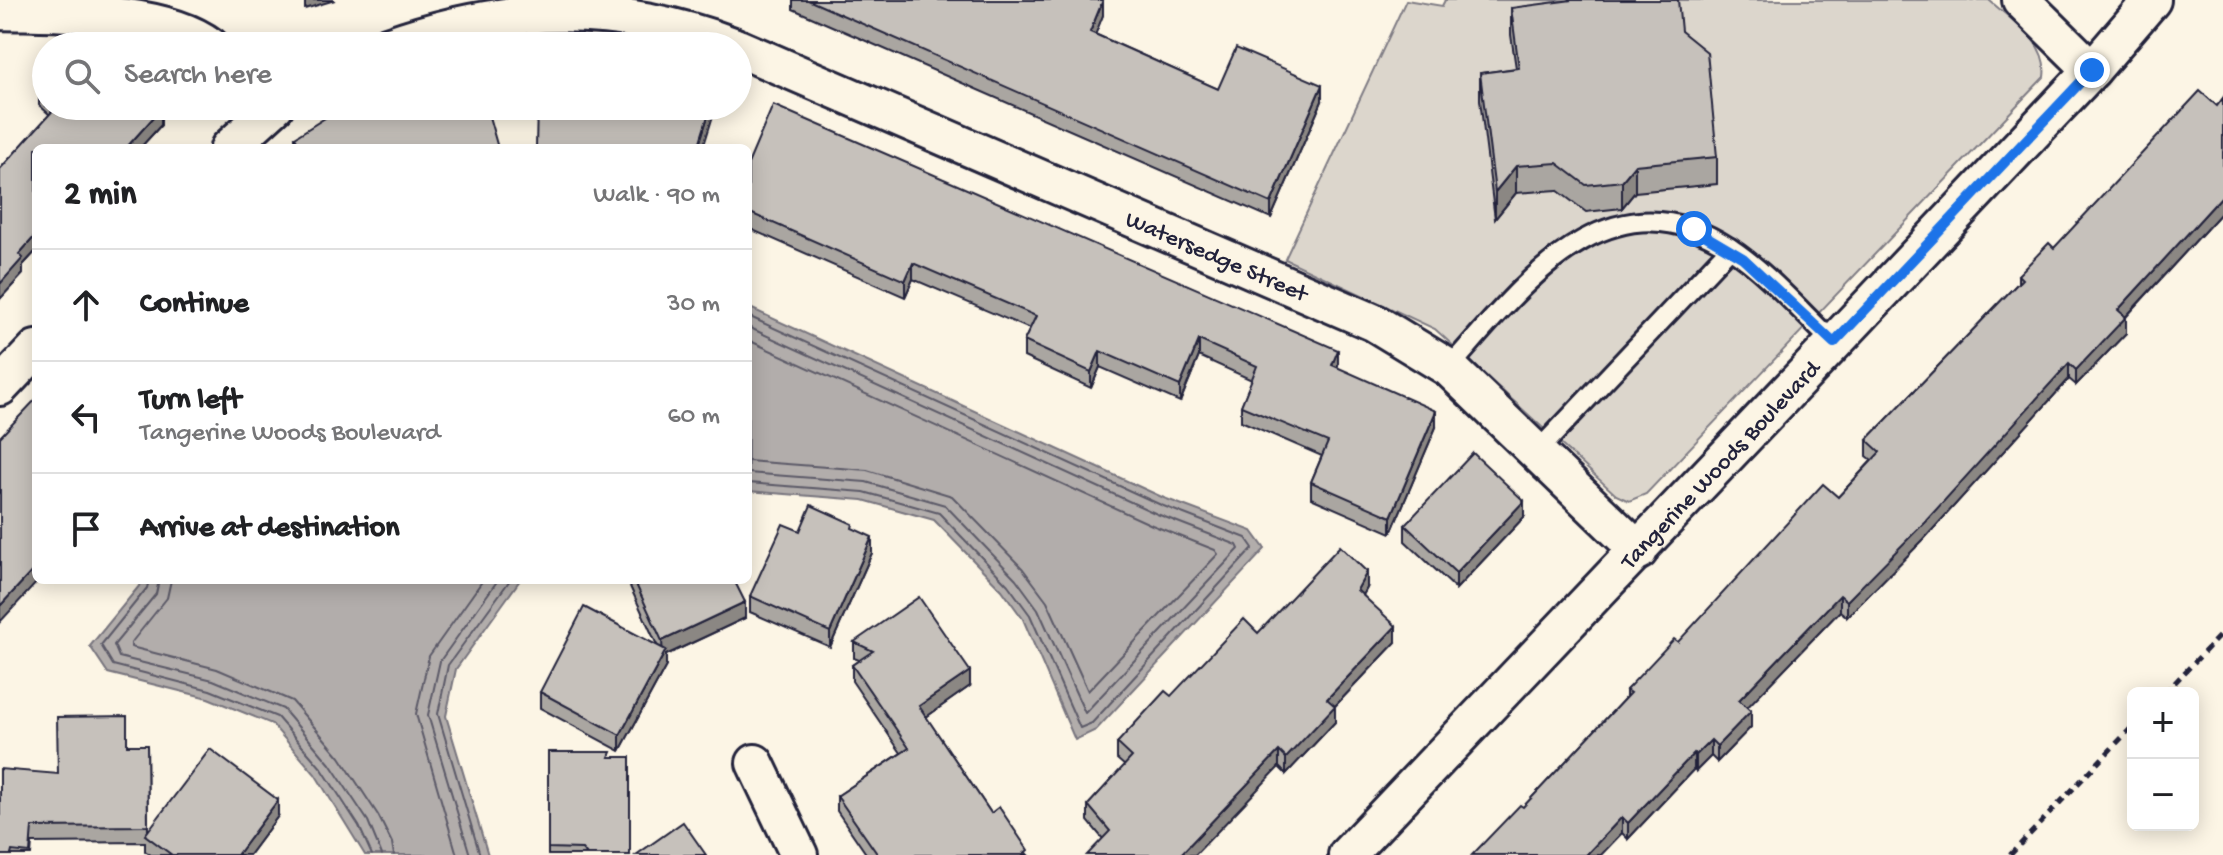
<!DOCTYPE html>
<html lang="en">
<head>
<meta charset="utf-8">
<style>
	body { margin:0; font-family:"Gochi Hand",sans-serif; background:#f2f2f2; color:#202124 }
	.controls { position:absolute; right:24px; bottom:24px; display:grid; overflow:hidden; border-radius:12px; box-shadow:0 4px 20px #0003 }
	.controls button { width:72px; height:72px; display:grid; place-items:center; padding:0; border:0; border-bottom:2px solid #e0e0e0; background:#fff; color:#202124; font:40px sans-serif }
	.stop { position:absolute; width:24px; height:24px; margin:-18px; border:6px solid #1a73e8; border-radius:50%; background:#fff }
	.stop.end { background:#1a73e8; border-color:#fff; box-shadow:0 2px 8px #0008 }
	.list { margin:0; padding:0; list-style:none }
	h2 { display:flex; justify-content:space-between; align-items:center; height:104px; margin:0; padding:0 32px; font-size:34px }
	h2 small { font-size:26px; font-weight:400; color:#757577 }
	.list li { display:grid; grid-template-columns:52px 1fr auto; gap:24px; align-items:center; box-sizing:border-box; height:112px; padding:0 32px; border-top:2px solid #e0e0e0 }
	.list b { display:block; font-size:30px; white-space:nowrap }
	.list p { margin:0; font-size:26px; white-space:nowrap; color:#757577 }
	.list em { font-size:26px; font-style:normal; color:#757577 }
	.icon { flex:none; width:44px; height:44px; fill:none; stroke:currentColor; stroke-width:2; stroke-linecap:round; stroke-linejoin:round }
	.map { position:relative; flex:none; width:2223px; height:855px; overflow:hidden }
	.search { position:absolute; background:#fff; box-shadow:0 4px 20px #0003; left:32px; top:32px; width:720px; height:88px; display:flex; align-items:center; gap:20px; box-sizing:border-box; padding:0 28px; border-radius:44px; color:#757577; font-size:30px }
	.panel { position:absolute; background:#fff; box-shadow:0 4px 20px #0003; left:32px; top:144px; width:720px; height:440px; border-radius:12px }
	.map>svg:first-child { display:block }
	.green { fill:#dcd6cc; stroke:#7f7c84; stroke-width:2 }
	.water { fill:#b2adab; stroke:#78757e; stroke-width:2 }
	.lines { fill:none; stroke-linecap:round; stroke-linejoin:round }
	.shore { stroke:#5c5a68; stroke-width:2 }
	.lane-casing { stroke:#22223b; stroke-width:24 }
	.street-casing { stroke:#22223b; stroke-width:42 }
	.path { stroke:#22223b; stroke-width:5; stroke-dasharray:8 6; stroke-linecap:butt }
	.lane { stroke:#fcf5e5; stroke-width:18 }
	.street { stroke:#fcf5e5; stroke-width:36 }
	.wall { fill:#aaa6a1; stroke:#22223b; stroke-width:2 }
	.shaded-wall { fill:#8b8783; stroke:#22223b; stroke-width:2 }
	.building { fill:#c6c1bb; stroke:#22223b; stroke-width:2 }
	.route { stroke:#1a73e8; stroke-width:10 }
	.labels { text-anchor:middle; stroke-width:7; stroke-linejoin:round; paint-order:stroke }
	.street-label { font-size:24px; fill:#22223b; stroke:#fcf5e5 }
</style>
</head>
<body>
<div class="map">
<svg width="2223" height="855" viewBox="0 0 2223 855">
	<rect width="100%" height="100%" fill="#fcf5e5"/>
	<filter id="ink" filterUnits="userSpaceOnUse"><feTurbulence type="fractalNoise" baseFrequency=".0125" numOctaves="2"/><feDisplacementMap in="SourceGraphic" scale="16" xChannelSelector="R" yChannelSelector="G"/><feConvolveMatrix kernelMatrix="1 2 1 2 8 2 1 2 1" color-interpolation-filters="sRGB"/></filter>
	<g filter="url(#ink)">
		<path class="green" d="M1406 0 1442 6 1445 0H1989C2012 21 2049 42 2044 77L1646 494 1629 501 1616 495 1435 329 1285 259Z"/>
		<g class="water">
			<path d="M748 307 1164 498 1252 531 1265 549 1096 730 1075 740 1023 619 1002 590 934 520 863 500 748 491Z"/>
			<path d="M144 580H520L456 669 446 716 488 855H365L315 774 272 724 208 698 108 673 90 646Z"/>
		</g>
		<g class="lines">
			<g class="shore">
				<path d="M748 316 1161 505 1246 538 1253 548 1092 723 1080 728 1030 615 1008 585 939 513 864 492 748 483"/>
				<path d="M748 327 1157 514 1237 545 1239 549 1085 713 1038 609 1016 579 945 505 866 482 748 473"/>
				<path d="M748 340 1152 525 1215 550 1218 554 1088 691 1047 601 1023 569 952 496 867 470 748 461"/>
				<path d="M149 580 147 588 101 645 113 665 210 690 277 717 322 769 359 826 372 855"/>
				<path d="M159 580 156 594 114 645 119 657 213 680 283 709 330 764 368 821 382 855"/>
				<path d="M171 580 167 598 131 643V647L217 669 292 701 340 757 378 815 392 843 394 855"/>
				<path d="M457 855 416 714 429 656 483 580"/>
				<path d="M470 855 428 715 440 661 498 580"/>
				<path d="M480 855 438 714 448 665 510 580"/>
			</g>
			<g class="lane-casing">
				<g id="lane">
					<path d="M1449 368C1522 286 1608 168 1730 248 1768 273 1801 312 1834 343"/>
					<path d="M1537 452 1730 248"/>
				</g>
			</g>
			<g class="street-casing">
				<g id="street">
					<path d="M2021 0 2092 70"/>
					<path d="M0 11C58 13 163 10 210 46"/>
					<path d="M387 46C506 4 614 1 733 46"/>
					<path id="s1" d="M738 48 1375 323 1449 368 1639 551"/>
					<path d="M229 148 275 106"/>
					<path d="M0 387 36 349"/>
					<path d="M755 763 799 855"/>
					<path id="s2" d="M1347 855 1834 343 2092 70 2152 0"/>
				</g>
			</g>
			<g class="path">
				<path d="M2165 693 2223 632"/>
				<path d="M2010 855 2133 726"/>
			</g>
			<use href="#lane" class="lane"/>
			<use href="#street" class="street"/>
		</g>
		<g class="wall">
			<path d="M793 0H1103V15L1095 34 1218 89 1322 101 1271 218 793 9Z"/>
			<path d="M1511 8 1681 31 1717 157V184L1635 192 1622 208 1586 212 1557 190 1516 193 1495 219 1480 100V73L1516 68 1511 35Z"/>
			<path d="M46 82V106H157L161 109V125L140 148H36V251L23 265V274L0 299V169L50 115 39 105V90Z"/>
			<path d="M2223 98V211L2126 317V333L2076 385 2069 379 1924 539 1847 617 1840 611 1747 707 1751 727 1717 762 1711 756 1696 771 1694 769 1628 839 1622 833 1523 807 1626 697V690L1838 497 1872 460 1867 456V440L2018 283V275L2054 248 2217 106Z"/>
			<path d="M295 137 498 148H295Z"/>
			<path d="M748 164 1338 365 1337 368 1436 427 1391 533 1311 498V482L1322 456 1241 421V406L1252 380 1199 356 1180 402 1100 367 1091 388 1024 357V341L1030 329 913 279 905 297 748 228Z"/>
			<path d="M1524 517 1456 589 1405 541V525Z"/>
			<path d="M853 529 872 553 830 647 750 612V596L800 531Z"/>
			<path d="M627 580H734L745 618 666 655V666L620 751 540 708V692L657 645Z"/>
			<path d="M1367 588 1363 595 1396 642 1335 706V722L1286 774 1279 767 1103 839 1088 821V805L1125 766 1117 759V743L1258 633Z"/>
			<path d="M854 642 970 686 926 717 991 813 1028 855H867L837 811V796L901 753 852 681V665L859 660 854 658Z"/>
			<path d="M127 745H147L148 832 278 816 249 855H151L145 851V842L32 843 31 855H0L58 774Z"/>
			<path d="M548 752 611 757 630 855H548Z"/>
		</g>
		<g class="shaded-wall">
			<path d="M305 0H335L305 9Z"/>
			<path d="M1103 0V15L1090 48V32Z"/>
			<path d="M1322 85V101L1271 218V203Z"/>
			<path d="M711 106H716L703 148H698Z"/>
			<path d="M161 109V125L140 148H126Z"/>
			<path d="M1635 165V192L1622 208V181Z"/>
			<path d="M1516 166V193L1495 219V192Z"/>
			<path d="M2223 195V211L2119 324 2126 317V333L2076 385V370L2118 310Z"/>
			<path d="M36 235V251L23 265V274L0 299V284L19 254Z"/>
			<path d="M913 263V279L905 297V281Z"/>
			<path d="M1199 340V356L1180 402V386Z"/>
			<path d="M1338 350V365L1332 381V365Z"/>
			<path d="M1100 351V367L1091 388V372Z"/>
			<path d="M2069 363V379L1924 539 1847 617V601Z"/>
			<path d="M1436 411V427L1391 533V517Z"/>
			<path d="M1524 501V517L1456 589V573Z"/>
			<path d="M872 537V553L830 647V632Z"/>
			<path d="M36 567V580H39L0 622V606Z"/>
			<path d="M1367 572V588L1357 606V590Z"/>
			<path d="M1840 595V611L1739 716V700Z"/>
			<path d="M745 602V618L666 655V666L620 751V735L663 656 662 641Z"/>
			<path d="M1396 626V642L1335 706V722L1286 774V758L1327 699Z"/>
			<path d="M970 671V686L919 722V706Z"/>
			<path d="M1751 711V727L1717 762V746Z"/>
			<path d="M1711 740V756L1696 771V755Z"/>
			<path d="M1279 751V767L1195 855H1180Z"/>
			<path d="M1694 753V769L1628 839V823Z"/>
			<path d="M278 800V816L249 855H237Z"/>
			<path d="M1622 817V833L1601 855H1586Z"/>
		</g>
		<g class="building">
			<path d="M808 0H1103L1090 32 1218 89 1236 48 1322 85 1271 203Z"/>
			<path d="M1572 0H1678L1681 31 1707 52 1717 157 1635 165 1622 181 1586 185 1557 163 1516 166 1495 192 1480 73 1519 68 1511 8Z"/>
			<path d="M85 39 92 46H79Z"/>
			<path d="M46 82V96L39 90Z"/>
			<path d="M2200 91 2217 106 2223 98V195L2118 310 2126 317 2076 370 2069 363 1924 523 1847 601 1840 595 1739 700 1751 711 1717 746 1711 740 1696 755 1694 753 1628 823 1622 817 1586 855H1472L1520 805 1523 807 1630 693 1626 690 1674 639 1678 642 1823 484 1838 497 1880 452 1867 440 2022 279 2018 275 2049 243 2054 248Z"/>
			<path d="M773 105 1338 350 1332 365 1436 411 1391 517 1311 482 1328 442 1241 406 1257 366 1199 340 1180 386 1100 351 1091 372 1024 341 1036 316 913 263 905 281 748 212V164Z"/>
			<path d="M57 106H157L161 109 126 148H36V235L19 254 23 258 0 284V169Z"/>
			<path d="M344 106H486L498 148H302L295 137Z"/>
			<path d="M537 106H711L698 148H536Z"/>
			<path d="M36 399V567L0 606V437Z"/>
			<path d="M1473 453 1524 501 1456 573 1405 525Z"/>
			<path d="M811 505 853 524 852 528 872 537 830 632 750 596 783 524 800 531Z"/>
			<path d="M1340 546 1367 572 1357 590 1396 626 1327 699 1335 706 1286 758 1279 751 1180 855H1087L1110 831 1088 805 1132 757 1117 743 1165 691 1171 696 1244 619 1258 633Z"/>
			<path d="M634 580H734L745 602 662 641Z"/>
			<path d="M919 597 970 671 919 706 991 813 999 807 1028 850 1022 855H878L837 796 909 748 852 665 873 651 854 642Z"/>
			<path d="M584 607 666 650 620 735 540 692Z"/>
			<path d="M127 716V745H147L148 826 32 827 30 853 12 851 11 855H0V769L58 774 57 717Z"/>
			<path d="M210 749 278 800 237 855H172L145 835Z"/>
			<path d="M548 752H611L609 757H630V855H587L582 849 548 848Z"/>
			<path d="M683 822 706 855H636Z"/>
		</g>
	</g>
	<g class="lines" filter="url(#ink)">
		<path class="route" d="M1694 229 1743 258 1834 343 2092 70"/>
	</g>
	<g class="labels">
		<g class="street-label">
			<text dy="8" stroke="none"><textPath href="#s1" startOffset="522">Watersedge Street</textPath></text>
			<text dy="8" stroke="none"><textPath href="#s2" startOffset="540">Tangerine Woods Boulevard</textPath></text>
		</g>
	</g>
</svg>
<div class="controls">
<button>+</button>
<button>−</button>
</div>
<div class="stop" style="left:1694px;top:229px"></div>
<div class="stop end" style="left:2092px;top:70px"></div>
<div class="search"><svg class="icon" aria-label="search" viewBox="0 0 24 24"><circle cx="10" cy="10" r="6"/><path d="M15 15l6 6"/></svg>Search here</div>
<section class="panel">
<h2>2 min<small>Walk · 90 m</small></h2>
<ul class="list">
<li><svg class="icon" aria-label="ahead" viewBox="0 0 24 24"><path d="M12 20V5M6 11l6-6 6 6"/></svg><div><b>Continue</b></div><em>30 m</em></li>
<li><svg class="icon" aria-label="left" viewBox="0 0 24 24"><path d="M17 20v-9H6M10 6l-5 5 5 5"/></svg><div><b>Turn left</b><p>Tangerine Woods Boulevard</p></div><em>60 m</em></li>
<li><svg class="icon" aria-label="arrive" viewBox="0 0 24 24"><path d="M6 21V4h12l-3 4 3 4H6"/></svg><div><b>Arrive at destination</b></div></li>
</ul>
</section>
</div>
</body>
</html>
